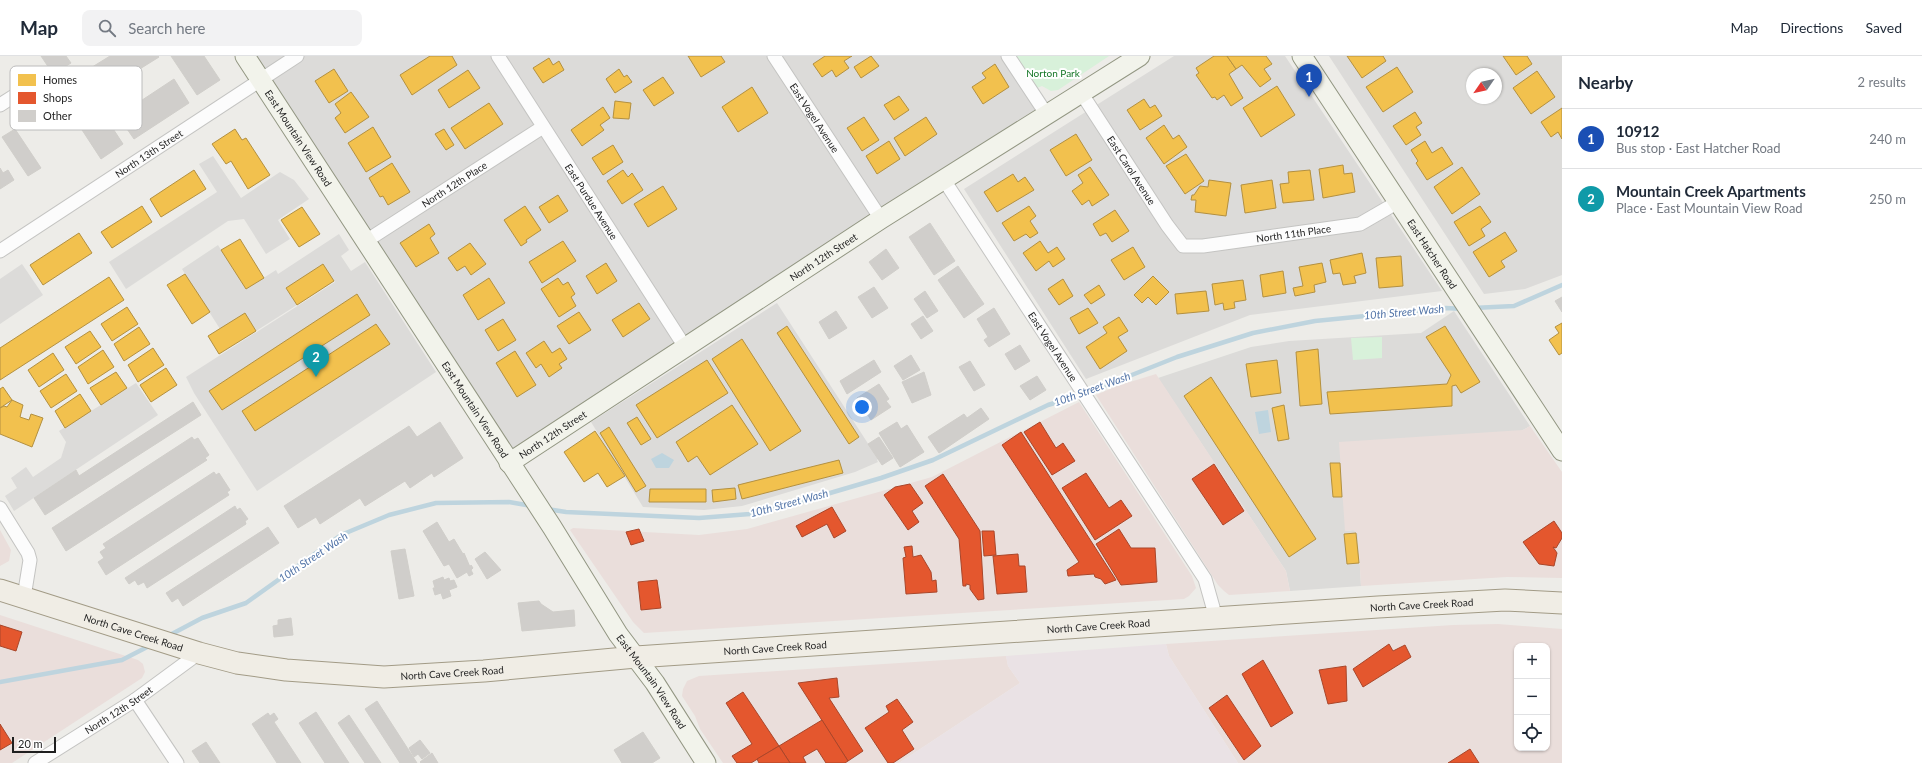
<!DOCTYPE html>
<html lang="en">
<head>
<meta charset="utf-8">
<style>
	body { margin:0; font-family:Lato,sans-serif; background:#f2f2f3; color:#1f2937 }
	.controls { position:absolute; right:12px; bottom:12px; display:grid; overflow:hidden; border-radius:8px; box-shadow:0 1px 3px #0004 }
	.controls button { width:36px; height:36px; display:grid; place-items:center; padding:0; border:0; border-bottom:1px solid #e0e1e3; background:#fff; color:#1f2937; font:20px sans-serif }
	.compass { position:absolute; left:1466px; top:12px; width:36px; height:36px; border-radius:50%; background:#fff; box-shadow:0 1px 3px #0004; rotate:236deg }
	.scale { position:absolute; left:12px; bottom:10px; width:44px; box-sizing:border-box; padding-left:4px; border:2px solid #1f1f1f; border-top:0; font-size:11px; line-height:14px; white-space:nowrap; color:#1f1f1f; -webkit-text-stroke:3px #fff; paint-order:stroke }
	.you { position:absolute; left:862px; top:351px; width:14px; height:14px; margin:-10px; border:3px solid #fff; border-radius:50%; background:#1a73e8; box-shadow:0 0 0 6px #1a73e833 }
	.badge { display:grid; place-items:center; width:26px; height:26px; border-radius:50%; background:#1a73e8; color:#fff; font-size:13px; font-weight:700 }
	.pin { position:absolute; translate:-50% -33px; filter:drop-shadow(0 1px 2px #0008) }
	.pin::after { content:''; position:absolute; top:21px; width:14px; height:12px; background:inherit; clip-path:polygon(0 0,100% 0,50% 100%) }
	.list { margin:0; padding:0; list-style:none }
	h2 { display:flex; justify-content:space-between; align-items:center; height:52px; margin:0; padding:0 16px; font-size:17px }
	h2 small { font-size:13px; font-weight:400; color:#747a83 }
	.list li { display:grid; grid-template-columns:26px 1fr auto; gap:12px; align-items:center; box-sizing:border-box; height:60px; padding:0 16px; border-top:1px solid #e0e1e3 }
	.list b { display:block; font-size:15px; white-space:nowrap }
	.list p { margin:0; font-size:13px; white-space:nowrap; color:#747a83 }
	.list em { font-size:13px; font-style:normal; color:#747a83 }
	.icon { flex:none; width:22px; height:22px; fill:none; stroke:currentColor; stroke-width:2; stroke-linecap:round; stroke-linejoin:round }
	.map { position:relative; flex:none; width:1562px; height:707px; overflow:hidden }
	header { display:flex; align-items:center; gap:24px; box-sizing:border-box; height:56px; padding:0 20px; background:#fff; border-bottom:1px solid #e0e1e3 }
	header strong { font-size:19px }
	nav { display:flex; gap:22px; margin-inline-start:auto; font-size:14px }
	.search { width:280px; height:36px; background:#f2f2f3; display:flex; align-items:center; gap:10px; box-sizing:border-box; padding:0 14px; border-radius:8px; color:#747a83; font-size:15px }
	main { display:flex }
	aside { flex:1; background:#fff }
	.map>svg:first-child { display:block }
	.residential { fill:#dcdbd9; fill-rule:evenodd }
	.commercial { fill:#eadedb; fill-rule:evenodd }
	.industrial { fill:#eae2e5 }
	.park { fill:#d8f1da }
	.water { fill:#bed4de }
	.homes { fill:#f2c14e; stroke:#b39040 }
	.shops { fill:#e4572e; stroke:#a9462a }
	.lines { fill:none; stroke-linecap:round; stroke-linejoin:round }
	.stream { stroke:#bed4de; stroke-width:4.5 }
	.building { fill:#d0cecb; stroke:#d0ceca }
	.street-casing { stroke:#c4c4c2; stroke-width:15 }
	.secondary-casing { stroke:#929682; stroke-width:21 }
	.primary-casing { stroke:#a29b86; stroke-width:23 }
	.street { stroke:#fcfcfc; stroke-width:13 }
	.secondary { stroke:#f2f3eb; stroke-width:19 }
	.primary { stroke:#f0ede5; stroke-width:21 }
	.labels { text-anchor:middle; stroke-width:4; stroke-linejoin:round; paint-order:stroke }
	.park-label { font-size:10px; fill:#147626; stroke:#fff }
	.street-label { font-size:10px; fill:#1f1f1f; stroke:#fff }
	.water-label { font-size:11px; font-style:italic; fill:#5375a8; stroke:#fff }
	.key { fill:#fff; stroke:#bcbcbc; stroke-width:1 }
	.key-label { font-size:11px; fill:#1f1f1f }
</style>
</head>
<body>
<header>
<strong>Map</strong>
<div class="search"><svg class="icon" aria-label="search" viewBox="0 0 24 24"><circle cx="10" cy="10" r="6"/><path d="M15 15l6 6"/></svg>Search here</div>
<nav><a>Map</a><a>Directions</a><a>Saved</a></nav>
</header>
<main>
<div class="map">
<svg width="1562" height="707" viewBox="0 0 1562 707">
	<rect width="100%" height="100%" fill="#edece8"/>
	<g class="residential">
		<path d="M245 0H1008L1047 59 509 407Z"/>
		<path d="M1174 0H1285L1442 235 1250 259 1086 323 964 133Z"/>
		<path d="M1329 0H1562V219L1525 233 1484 238ZM1472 18H1496V42H1472Z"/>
		<path d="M213 100 241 142 280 116 294 124 309 143 278 164 290 183 266 198 244 163 228 165 126 233 109 206 217 136 199 108Z"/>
		<path d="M339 178 349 194 341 200 351 215 365 206 436 316 257 435 194 337 186 321 335 226 323 208 286 232 297 249 256 275 245 257 220 273 182 213 218 189 246 233 276 214 278 218Z"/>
		<path d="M22 208 43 239 0 268V223Z"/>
		<path d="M777 247 878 403 877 404 878 406 855 416 742 450 704 454 643 451 591 366Z"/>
		<path d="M1454 255 1530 370 1345 475 1354 474 1358 477 1361 530 1290 535 1286 515 1158 322 1251 291 1289 285 1421 277Z"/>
		<path d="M136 327 158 359 14 455 5 440 17 432 11 422 26 411 33 421 61 402 66 386 59 375Z"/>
	</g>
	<g class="commercial">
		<path d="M1156 318 1286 515 1290 535 1229 539 1224 535 1218 529 1096 339 1117 330Z"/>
		<path d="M1079 346 1192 520 1196 532 1189 540 1184 543 644 577 633 566 570 474 573 472 699 479 747 473 932 421Z"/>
		<path d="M1530 370 1562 416V522L1507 521 1361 530 1358 478 1353 474 1345 475 1339 386 1523 374Z"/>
		<path d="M0 474 11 494 9 505 0 510Z"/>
		<path d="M0 559 138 604 143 608 145 616 142 622 12 707H0Z"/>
		<path d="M1498 568 1562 573V707H1238L1169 600 1166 588 1453 569ZM1517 590H1547V692H1517Z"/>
		<path d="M1006 600 1008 610 1020 627 899 707H723L700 673 695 660 682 640 683 633 687 625 699 620Z"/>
	</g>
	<path class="industrial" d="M1166 588 1169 600 1238 707H899L1020 627 1008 610 1006 600Z"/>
	<g class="park">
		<path d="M1016 0H1109L1058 34 1051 35 1042 30 1037 32Z"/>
		<path d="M1382 281V302L1353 304 1351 282Z"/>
	</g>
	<g class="water">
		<path d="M1268 354 1271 376 1259 378 1255 356Z"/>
		<path d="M662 397 674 404 669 412H656L651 403Z"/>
	</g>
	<g class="homes">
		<path d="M430 0H452L457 9 412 39 400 19Z"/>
		<path d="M688 0H721L725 6 701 21Z"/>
		<path d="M825 0H852L844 5 849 12 836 21 832 14 822 21 813 8Z"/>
		<path d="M871 0 879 10 861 22 854 11Z"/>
		<path d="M1214 0H1227L1236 13 1229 18 1243 42 1231 50 1224 39 1217 44 1215 41 1212 42 1196 19 1199 17 1196 12Z"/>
		<path d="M1227 0H1266L1272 8 1264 13 1271 23 1260 31 1242 9 1236 13Z"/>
		<path d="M1347 0H1383L1386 5 1362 22Z"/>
		<path d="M1503 0H1527L1532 8 1516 19Z"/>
		<path d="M549 2 553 9 559 5 564 14 543 27 533 12Z"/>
		<path d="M995 8 1009 31 983 48 972 31 986 22 982 17Z"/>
		<path d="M1397 11 1413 36 1383 56 1366 31Z"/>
		<path d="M334 13 348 35 329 47 315 25Z"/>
		<path d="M619 13 624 21 627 19 632 26 615 37 606 23Z"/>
		<path d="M468 14 480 32 449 52 438 34Z"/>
		<path d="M1537 15 1555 41 1531 58 1513 32Z"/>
		<path d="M663 21 674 37 654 50 643 34Z"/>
		<path d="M1277 30 1295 59 1261 81 1243 52Z"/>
		<path d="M752 31 768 57 738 76 722 51Z"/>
		<path d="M351 36 369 61 345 77 335 62 341 57 335 48Z"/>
		<path d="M899 40 909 54 894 64 884 49Z"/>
		<path d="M1144 43 1150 52 1155 49 1162 60 1140 74 1127 54Z"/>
		<path d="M615 45 631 47 629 63 613 62Z"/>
		<path d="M489 47 503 68 465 93 451 72Z"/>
		<path d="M603 51 610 62 600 69 604 74 582 90 571 74Z"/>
		<path d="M1562 52V83L1558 76 1551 81 1541 66Z"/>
		<path d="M1415 56 1422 67 1416 71 1421 79 1406 89 1393 70Z"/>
		<path d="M864 61 879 84 862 95 847 72Z"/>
		<path d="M926 61 937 78 905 100 894 82Z"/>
		<path d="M1164 69 1173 83 1179 79 1187 91 1164 108 1146 82Z"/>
		<path d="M373 71 391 101 366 116 348 87Z"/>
		<path d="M235 73 242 84 246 82 270 119 248 133 231 105 226 108 212 88Z"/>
		<path d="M444 73 454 89 446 94 435 78Z"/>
		<path d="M1076 78 1092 104 1066 120 1050 94Z"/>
		<path d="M889 85 900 103 877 118 866 100Z"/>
		<path d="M1425 85 1432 97 1442 91 1453 108 1427 124 1416 107 1418 105 1411 94Z"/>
		<path d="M613 89 623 106 603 119 592 102Z"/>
		<path d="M1186 98 1204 125 1185 138 1166 110Z"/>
		<path d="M392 107 410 136 388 149 383 140 380 141 369 122Z"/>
		<path d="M1343 109 1344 118 1352 117 1355 136 1323 142 1319 113Z"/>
		<path d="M1090 111 1109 139 1092 150 1089 144 1082 149 1072 135 1083 127 1078 119Z"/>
		<path d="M1462 111 1480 138 1452 158 1434 131Z"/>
		<path d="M194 114 206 133 161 161 150 143Z"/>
		<path d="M623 114 628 121 632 117 643 134 622 148 607 125Z"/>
		<path d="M1310 114 1314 144 1283 147 1280 128 1289 127 1288 116Z"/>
		<path d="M1013 118 1018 126 1025 121 1034 134 997 156 984 136Z"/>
		<path d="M1209 124 1231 127 1226 160 1195 156 1196 144H1191L1192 139H1194L1200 130 1208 131Z"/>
		<path d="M1272 124 1276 152 1245 157 1241 129Z"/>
		<path d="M663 130 677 153 648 171 634 148Z"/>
		<path d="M558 139 568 155 549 167 539 151Z"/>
		<path d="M142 150 152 166 112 192 101 176Z"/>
		<path d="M525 150 541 174 526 184 527 186 521 190 504 164Z"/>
		<path d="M1029 150 1036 160 1030 165 1038 177 1030 182 1026 178 1014 185 1002 167Z"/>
		<path d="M1480 150 1491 166 1481 173 1485 180 1469 190 1454 166Z"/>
		<path d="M302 151 320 178 299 191 281 164Z"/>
		<path d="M1115 154 1129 175 1112 186 1106 177 1100 180 1093 168Z"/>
		<path d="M429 168 435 178 430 182 439 197 416 211 400 187Z"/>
		<path d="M1505 176 1517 195 1501 205 1505 211 1489 221 1473 196Z"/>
		<path d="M79 177 92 197 43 229 30 209Z"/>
		<path d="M240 183 264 222 246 233 221 194Z"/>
		<path d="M563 185 576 205 542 227 529 206Z"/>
		<path d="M1040 185 1048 197 1057 191 1065 203 1053 211 1049 205 1036 215 1023 197Z"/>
		<path d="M470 187 486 208 471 219 465 210 457 215 448 202Z"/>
		<path d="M1133 191 1145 211 1124 224 1111 204Z"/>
		<path d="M1362 197 1366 217 1354 220 1356 227 1343 229 1340 217 1333 218 1330 204Z"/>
		<path d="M1401 200 1403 230 1379 232 1376 202Z"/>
		<path d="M606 207 617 225 597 238 586 220Z"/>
		<path d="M1322 207 1326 226 1314 229 1315 236 1295 240 1293 232 1303 230 1299 211Z"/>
		<path d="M323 208 334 225 297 249 286 232Z"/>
		<path d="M1283 215 1286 237 1263 241 1260 219Z"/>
		<path d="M185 218 210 256 192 268 167 229Z"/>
		<path d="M1153 220 1169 236 1156 249 1148 241 1142 247 1134 239Z"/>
		<path d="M109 221 124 244 0 324V292Z"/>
		<path d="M489 222 505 247 478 264 463 239Z"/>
		<path d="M558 222 563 229 568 226 575 238 571 241 576 250 559 261 541 233Z"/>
		<path d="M1063 223 1073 240 1059 249 1048 233Z"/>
		<path d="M1243 224 1246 244 1234 246 1235 252 1224 254 1223 247 1215 249 1212 228Z"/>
		<path d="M1099 229 1105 239 1091 248 1084 239Z"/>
		<path d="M1206 235 1209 255 1177 258 1175 238Z"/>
		<path d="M357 238 370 259 222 354 209 335Z"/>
		<path d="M639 247 650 263 623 281 612 264Z"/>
		<path d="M127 251 138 268 112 285 101 268Z"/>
		<path d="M1088 252 1098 267 1079 278 1070 262Z"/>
		<path d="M579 256 591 274 569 288 557 270Z"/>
		<path d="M245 257 256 275 219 298 208 280Z"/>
		<path d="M1119 261 1128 275 1118 281 1127 295 1100 313 1086 291 1107 277 1103 271Z"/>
		<path d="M503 263 516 284 498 295 485 274Z"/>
		<path d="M1562 267V297L1559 299 1549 284 1559 277 1555 271Z"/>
		<path d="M376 268 390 288 255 375 242 355Z"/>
		<path d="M787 270 859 381 849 388 777 277Z"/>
		<path d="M1445 270 1480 326 1461 337 1456 329 1452 330V350L1330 358 1327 336 1447 328 1451 319 1426 281Z"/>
		<path d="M139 271 150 288 124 305 114 288Z"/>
		<path d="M90 275 101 291 76 308 65 291Z"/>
		<path d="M742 283 801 375 770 395 712 303Z"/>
		<path d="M544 285 552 297 560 292 567 303 559 308 562 312 549 321 541 308 536 312 526 297Z"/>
		<path d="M153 292 164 309 138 326 128 309Z"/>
		<path d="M1318 293 1322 348 1300 350 1296 296Z"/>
		<path d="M103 294 114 311 88 328 78 311Z"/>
		<path d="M515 295 536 329 517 341 496 307Z"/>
		<path d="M53 297 64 314 39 331 28 314Z"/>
		<path d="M707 304 728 337 657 382 636 349Z"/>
		<path d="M1277 304 1281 337 1251 341 1246 308Z"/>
		<path d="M166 312 177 329 151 346 140 329Z"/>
		<path d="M116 316 127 332 101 349 90 332Z"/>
		<path d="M66 318 77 335 51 352 40 335Z"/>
		<path d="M1211 321 1316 483 1289 501 1184 340Z"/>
		<path d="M3 331 12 344 0 352V333Z"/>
		<path d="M80 338 91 355 65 372 55 355Z"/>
		<path d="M12 344 23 349 20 361 29 364 31 358 43 362 32 391 0 378V352L4 350 7 351Z"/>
		<path d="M732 349 758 388 710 419 697 400 688 406 676 386Z"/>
		<path d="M1284 349 1289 383 1278 385 1272 352Z"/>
		<path d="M637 361 651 383 641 389 627 367Z"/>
		<path d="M609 371 646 430 636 436 600 377Z"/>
		<path d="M595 375 625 420 607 431 598 417 584 426 564 396Z"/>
		<path d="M839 404 843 417 742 443 738 429Z"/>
		<path d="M1330 407H1340L1342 441H1333Z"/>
		<path d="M735 432 736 443 713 446 712 434Z"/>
		<path d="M650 433H706V446H649Z"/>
		<path d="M1356 477 1359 507 1347 508 1344 478Z"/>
	</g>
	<g class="shops">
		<path d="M1040 366 1056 392 1063 387 1075 405 1052 419 1024 376Z"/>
		<path d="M1021 376 1116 524 1105 528 1101 523 1095 521 1094 518 1068 520 1067 514 1079 506 1002 389Z"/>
		<path d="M1214 408 1244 455 1223 469 1192 423Z"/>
		<path d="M1086 417 1109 452 1121 444 1132 460 1095 484 1062 432Z"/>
		<path d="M943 418 980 475 984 543 978 544 970 533V529L966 528V530H963L959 483 925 430Z"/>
		<path d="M910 428 923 447 912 455 919 466 908 474 884 439 895 431Z"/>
		<path d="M832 451 846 475 834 482 827 468 802 481 796 470Z"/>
		<path d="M1554 465 1562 477V482L1556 492 1553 491 1557 497 1554 510 1539 508 1523 486Z"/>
		<path d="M639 473 644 485 631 489 626 476Z"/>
		<path d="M1119 473 1131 492H1155L1157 526 1121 529 1096 488Z"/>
		<path d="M982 475H994L996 499 984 500Z"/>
		<path d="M912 490 913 501 921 499 931 516 932 525 936 524 937 536 906 538 903 502 906 501 904 491Z"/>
		<path d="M1018 498 1019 510H1025L1027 536 997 538 993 500Z"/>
		<path d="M657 524 661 552 641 554 638 526Z"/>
		<path d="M0 569 22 576 16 595 0 590Z"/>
		<path d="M1389 588 1393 595 1405 589 1411 601 1363 631 1353 613Z"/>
		<path d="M1263 604 1293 657 1271 671 1242 618Z"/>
		<path d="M1346 610 1347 645 1328 648 1319 614Z"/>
		<path d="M837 622 839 641 829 642 863 695 848 705 798 627Z"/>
		<path d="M743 636 779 690 751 707H737L732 700 752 688 726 647Z"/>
		<path d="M1227 639 1261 690 1244 704 1209 652Z"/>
		<path d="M897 643 913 666 902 674 914 693 893 707H888L865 672 889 656 886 650Z"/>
		<path d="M822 664 848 705 845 707H826L817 693 803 701 806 707H790L779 690Z"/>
		<path d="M0 668 12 687 0 694Z"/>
		<path d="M779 690 790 707H759L757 703Z"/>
		<path d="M1470 693 1479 707H1448Z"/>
	</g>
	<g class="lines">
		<g class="stream">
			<path d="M1473 252 1514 250 1562 229"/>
			<path d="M547 453 566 456 699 462 750 458 786 450 881 422 933 404 1048 349 1084 338 1177 301 1253 277 1315 265 1446 252 1462 253"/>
			<path d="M168 580 202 562 246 547 341 479 389 459 436 447 509 446 532 450"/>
			<path d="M0 626 122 604 151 589"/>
		</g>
	</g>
	<g class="building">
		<path d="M41 0H66L71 7 53 18Z"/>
		<path d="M110 0H158L159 1 98 39 91 28 97 25 89 13Z"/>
		<path d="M171 0H204L220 24 197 39Z"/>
		<path d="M78 19 123 88 101 103 56 34Z"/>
		<path d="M174 23 189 47 134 83 118 60Z"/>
		<path d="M15 73 41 112 28 120 2 81Z"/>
		<path d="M0 112 3 117 8 114 14 124 0 133Z"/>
		<path d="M930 167 955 205 934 219 909 181Z"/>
		<path d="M886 193 899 212 882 224 869 206Z"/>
		<path d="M958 210 984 248 964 262 938 224Z"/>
		<path d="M874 231 888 252 872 262 858 241Z"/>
		<path d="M925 235 938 255 927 262 914 243Z"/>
		<path d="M1562 241V256L1555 245Z"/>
		<path d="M994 252 1010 278 989 291 984 284 988 281 977 263Z"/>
		<path d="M836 255 847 272 829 283 819 266Z"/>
		<path d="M923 260 933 275 921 283 911 268Z"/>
		<path d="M1020 289 1030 305 1015 314 1005 298Z"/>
		<path d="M911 299 920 314 903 324 894 310Z"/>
		<path d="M874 304 881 316 847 338 840 325Z"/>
		<path d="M970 305 985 329 974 335 959 311Z"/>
		<path d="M924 316 931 339 912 347 902 326Z"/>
		<path d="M1037 320 1046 334 1030 344 1020 330Z"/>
		<path d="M879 328 889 343 886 345 891 351 871 364 857 342Z"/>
		<path d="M193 346 201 359 45 459 34 442 76 414 79 420Z"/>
		<path d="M981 352 989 363 939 397 928 381 964 358 967 362Z"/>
		<path d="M440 366 463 402 434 421 432 417 410 432 405 425 365 450 360 442 320 468 316 461 298 472 284 450 409 370 417 381Z"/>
		<path d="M897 366 901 373 907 369 924 396 900 411 879 377Z"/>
		<path d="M192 381 194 384 198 382 209 399 205 402 207 404 66 495 52 472Z"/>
		<path d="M879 381 893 402 882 409 868 388Z"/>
		<path d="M214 416 216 419 219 417 230 434 227 436 229 439 106 519 98 506 104 502 100 496 106 492 103 488Z"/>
		<path d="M235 450 237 454 240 452 248 463 245 465 246 468 147 532 144 526 138 529 135 524 129 528 125 522Z"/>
		<path d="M437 466 449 486 454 483 463 498 464 497 470 511 471 509 473 512 471 514 473 518 469 520 467 516 457 522 449 508 444 510 423 475Z"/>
		<path d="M268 471 279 487 183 550 178 542 172 546 166 537Z"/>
		<path d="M405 493 414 540 399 543 391 495Z"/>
		<path d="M485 496 501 514 487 523 475 503Z"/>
		<path d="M443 521 444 524 449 522 450 525 454 524 457 531 449 534 451 540 443 543 441 537 435 539 433 532H435L433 525Z"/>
		<path d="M539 545 541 548 553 556 574 554 575 570 522 575 518 547Z"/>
		<path d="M291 562 293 579 274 581 273 570 278 569V564Z"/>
		<path d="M377 645 417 707H400L365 653Z"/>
		<path d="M316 656 349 707H325L299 667Z"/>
		<path d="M268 657 270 660 274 657 278 663 274 666 301 707H277L252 668Z"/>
		<path d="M349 659 381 707H365L338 667Z"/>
		<path d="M643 676 660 702 652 707H622L614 694Z"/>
		<path d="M420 684 430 697 422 703 418 698 414 701 409 692Z"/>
		<path d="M206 686 220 707H200L192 695Z"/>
		<path d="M432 697 438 707H421L420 706Z"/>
	</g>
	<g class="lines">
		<g class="street-casing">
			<g id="street">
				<path id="s1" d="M498 0 685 291"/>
				<path id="s2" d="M774 0 881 163"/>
				<path d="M1008 0 1047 59"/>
				<path id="s3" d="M1082 38 1167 169 1183 190H1203L1360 168 1398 146"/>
				<path d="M0 49 14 40"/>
				<path id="s4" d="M944 124 1205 523 1216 562"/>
				<path id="s5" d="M366 185 543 71"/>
				<path id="s6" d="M0 195 297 0"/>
				<path d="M0 452 28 497 30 504 24 541"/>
				<path d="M135 644 177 707"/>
				<path id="s7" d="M35 707 135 644 199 597"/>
			</g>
		</g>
		<g class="secondary-casing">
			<g id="secondary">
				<path id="s8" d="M245 0 552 471 618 578 655 627 706 707"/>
				<path id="s9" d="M1302 0 1562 395"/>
				<path id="s10" d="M509 407 881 163 1140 0"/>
			</g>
		</g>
		<g class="primary-casing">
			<g id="primary">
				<path id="s11" d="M0 534 199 597 237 607 286 614 384 621 484 615 636 601 1378 551 1505 544 1562 547"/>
			</g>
		</g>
		<use href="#street" class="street"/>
		<use href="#secondary" class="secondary"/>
		<use href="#primary" class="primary"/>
	</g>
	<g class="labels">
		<g class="park-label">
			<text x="1053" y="21">Norton Park</text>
		</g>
		<g class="street-label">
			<text dy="4" stroke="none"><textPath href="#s2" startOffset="74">East Vogel Avenue</textPath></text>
			<text dy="4" stroke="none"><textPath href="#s8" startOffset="98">East Mountain View Road</textPath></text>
			<text dy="4" stroke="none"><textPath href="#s6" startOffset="178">North 13th Street</textPath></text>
			<text dy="4" stroke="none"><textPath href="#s3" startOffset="91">East Carol Avenue</textPath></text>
			<text dy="4" stroke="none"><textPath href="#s5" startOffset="105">North 12th Place</textPath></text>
			<text dy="4" stroke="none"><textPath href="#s1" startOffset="173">East Purdue Avenue</textPath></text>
			<text dy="4" stroke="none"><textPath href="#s3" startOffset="294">North 11th Place</textPath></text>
			<text dy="4" stroke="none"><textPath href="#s9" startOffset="237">East Hatcher Road</textPath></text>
			<text dy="4" stroke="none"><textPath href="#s10" startOffset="376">North 12th Street</textPath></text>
			<text dy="4" stroke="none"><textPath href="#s4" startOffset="199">East Vogel Avenue</textPath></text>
			<text dy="4" stroke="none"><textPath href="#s8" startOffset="422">East Mountain View Road</textPath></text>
			<text dy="4" stroke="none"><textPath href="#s10" startOffset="52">North 12th Street</textPath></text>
			<text dy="4" stroke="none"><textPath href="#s11" startOffset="1436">North Cave Creek Road</textPath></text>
			<text dy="4" stroke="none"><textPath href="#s11" startOffset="1112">North Cave Creek Road</textPath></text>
			<text dy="4" stroke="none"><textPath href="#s11" startOffset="140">North Cave Creek Road</textPath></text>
			<text dy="4" stroke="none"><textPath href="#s11" startOffset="788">North Cave Creek Road</textPath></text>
			<text dy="4" stroke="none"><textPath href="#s11" startOffset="464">North Cave Creek Road</textPath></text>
			<text dy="4" stroke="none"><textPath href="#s8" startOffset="746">East Mountain View Road</textPath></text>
			<text dy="4" stroke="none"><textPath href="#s7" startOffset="99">North 12th Street</textPath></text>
		</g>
		<g class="water-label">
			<text transform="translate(1404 256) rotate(-5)" y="4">10th Street Wash</text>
			<text transform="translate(1092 333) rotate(-20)" y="4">10th Street Wash</text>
			<text transform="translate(789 447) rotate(-15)" y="4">10th Street Wash</text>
			<text transform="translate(313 501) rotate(-34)" y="4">10th Street Wash</text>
		</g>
	</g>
	<rect x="10" y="10" width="132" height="64" rx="6" class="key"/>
	<rect x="18" y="18" width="18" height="12" fill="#f2c14e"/>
	<rect x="18" y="36" width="18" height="12" fill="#e4572e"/>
	<rect x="18" y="54" width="18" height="12" fill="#d0cecb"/>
	<g class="key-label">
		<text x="43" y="28">Homes</text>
		<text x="43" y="46">Shops</text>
		<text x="43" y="64">Other</text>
	</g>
</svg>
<div class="controls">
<button>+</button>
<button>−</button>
<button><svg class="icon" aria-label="locate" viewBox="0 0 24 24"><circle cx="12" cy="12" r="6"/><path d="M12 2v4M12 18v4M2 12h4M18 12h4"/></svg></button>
</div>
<svg class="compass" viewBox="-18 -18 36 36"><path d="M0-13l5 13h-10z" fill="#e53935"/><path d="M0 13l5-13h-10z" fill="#747a83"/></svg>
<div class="scale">20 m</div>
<div class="you"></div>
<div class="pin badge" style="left:1309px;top:41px;background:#1a4fb4">1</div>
<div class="pin badge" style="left:316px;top:321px;background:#0f9aa8">2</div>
</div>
<aside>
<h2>Nearby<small>2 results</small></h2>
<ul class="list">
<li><span class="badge" style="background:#1a4fb4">1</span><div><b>10912</b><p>Bus stop · East Hatcher Road</p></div><em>240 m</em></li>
<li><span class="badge" style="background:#0f9aa8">2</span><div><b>Mountain Creek Apartments</b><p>Place · East Mountain View Road</p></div><em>250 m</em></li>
</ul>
</aside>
</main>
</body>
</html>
